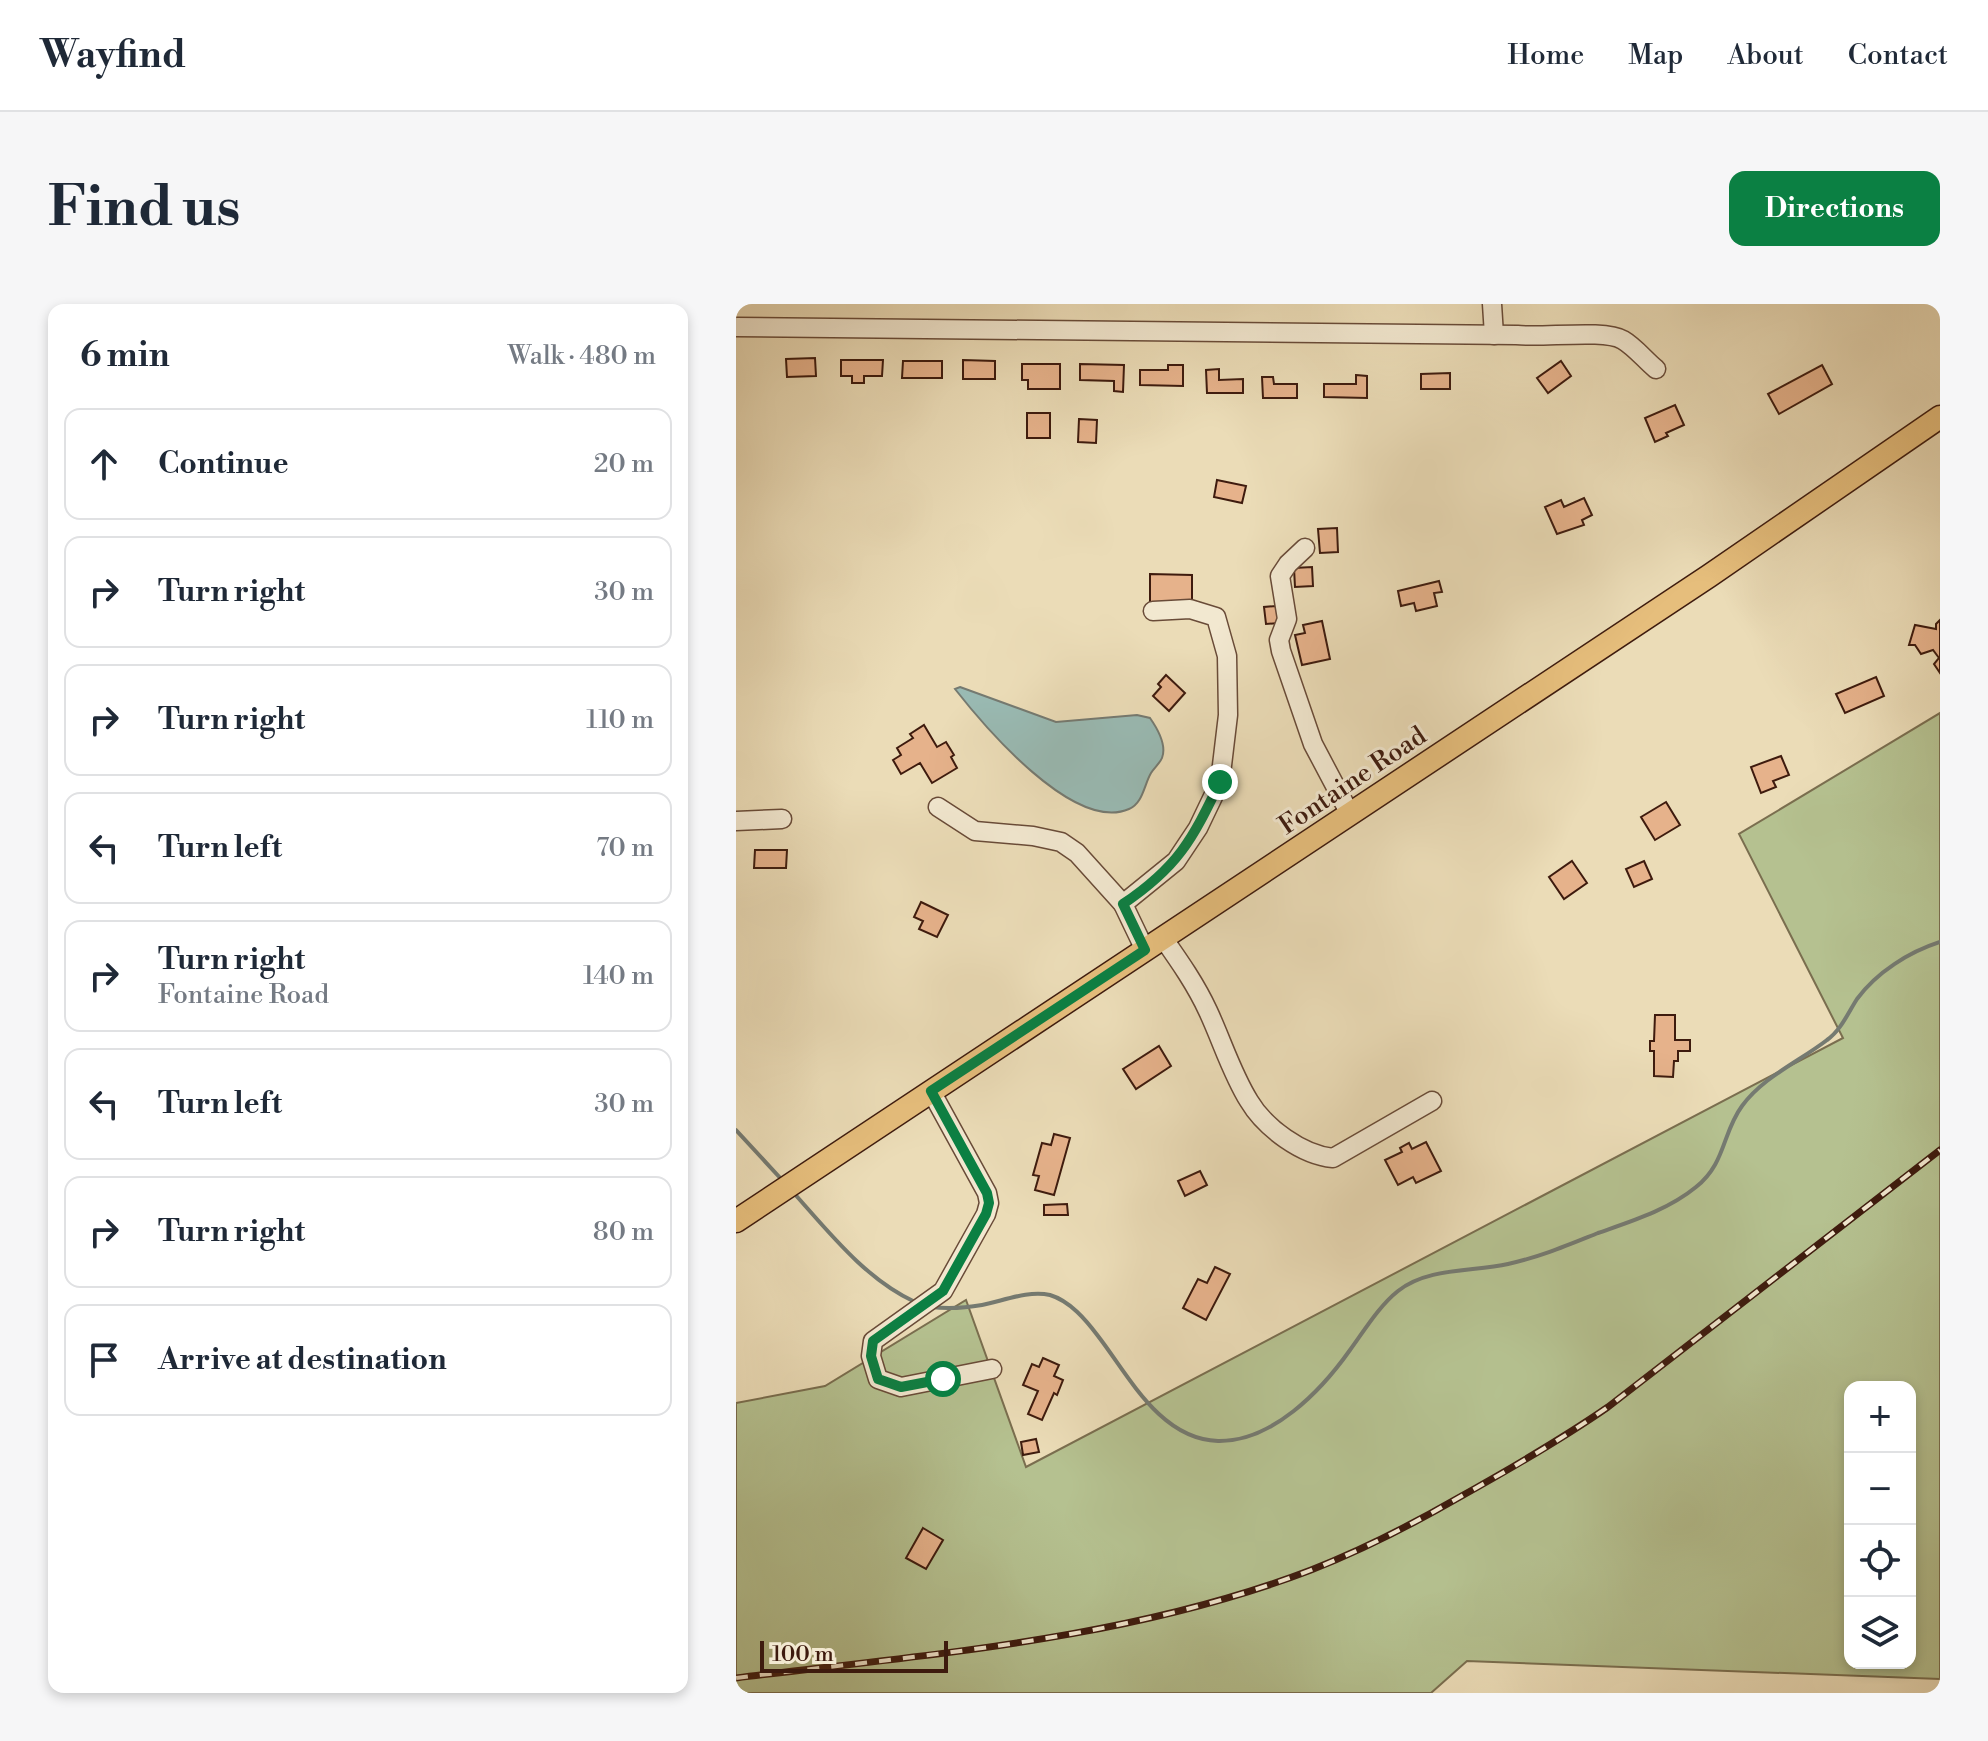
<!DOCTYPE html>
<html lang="en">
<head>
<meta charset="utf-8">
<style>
	body { margin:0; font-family:"Libre Bodoni",serif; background:#f6f6f7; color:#1f2937 }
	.controls { position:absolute; right:24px; bottom:24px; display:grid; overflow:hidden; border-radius:16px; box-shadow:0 4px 12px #0003 }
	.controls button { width:72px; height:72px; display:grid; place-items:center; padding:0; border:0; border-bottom:2px solid #e0e1e3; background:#fff; color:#1f2937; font:40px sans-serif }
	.scale { position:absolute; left:24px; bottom:20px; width:188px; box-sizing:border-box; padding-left:8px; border:4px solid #3e1b0e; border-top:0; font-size:22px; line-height:28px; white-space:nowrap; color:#3e1b0e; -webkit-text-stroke:6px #f2e8d0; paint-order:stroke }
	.stop { position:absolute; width:24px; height:24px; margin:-18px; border:6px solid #0b8043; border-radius:50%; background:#fff }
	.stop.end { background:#0b8043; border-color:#fff; box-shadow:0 2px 8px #0008 }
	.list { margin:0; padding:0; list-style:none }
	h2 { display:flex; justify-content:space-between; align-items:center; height:104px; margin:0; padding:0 32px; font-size:34px }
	h2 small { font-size:26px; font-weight:400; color:#747a83 }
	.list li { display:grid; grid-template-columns:52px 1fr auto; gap:24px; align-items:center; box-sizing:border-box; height:112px; margin:0 16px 16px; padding:0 16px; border:2px solid #e0e1e3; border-radius:16px }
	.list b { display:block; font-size:30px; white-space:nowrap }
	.list p { margin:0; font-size:26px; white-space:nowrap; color:#747a83 }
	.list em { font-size:26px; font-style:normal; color:#747a83 }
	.icon { flex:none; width:44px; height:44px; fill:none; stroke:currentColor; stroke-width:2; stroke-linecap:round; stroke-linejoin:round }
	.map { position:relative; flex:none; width:1204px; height:1389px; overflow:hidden; border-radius:16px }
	header { display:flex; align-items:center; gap:48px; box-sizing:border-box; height:112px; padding:0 40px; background:#fff; border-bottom:2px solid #e0e1e3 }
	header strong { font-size:38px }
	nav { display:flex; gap:44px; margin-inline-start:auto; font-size:28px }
	.intro { display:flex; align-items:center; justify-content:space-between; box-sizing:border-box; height:192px; padding:0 48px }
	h1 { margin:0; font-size:56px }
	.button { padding:20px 36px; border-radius:16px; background:#0b8043; color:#fff; font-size:28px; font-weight:700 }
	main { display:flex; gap:48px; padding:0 48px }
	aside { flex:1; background:#fff; border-radius:16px; box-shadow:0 4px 12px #0003 }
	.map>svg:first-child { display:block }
	.green { fill:#b5c190; stroke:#7a6e4f; stroke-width:2; fill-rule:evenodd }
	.water { fill:#99bab3; stroke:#757a71; stroke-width:2 }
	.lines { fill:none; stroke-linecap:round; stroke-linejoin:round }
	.stream { stroke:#757a71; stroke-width:4 }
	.building { fill:#e6b28b; stroke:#3e1b0e; stroke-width:2 }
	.minor-casing { stroke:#694b38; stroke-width:21 }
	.major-casing { stroke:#3e1b0e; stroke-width:25 }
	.minor { stroke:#f2e8d0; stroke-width:18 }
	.major { stroke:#e6be7c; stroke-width:22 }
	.rail-casing { stroke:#3e1b0e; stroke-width:7 }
	.rail { stroke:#f2e8d0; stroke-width:4; stroke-dasharray:12; stroke-linecap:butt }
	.route { stroke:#0b8043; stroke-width:10 }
	.labels { text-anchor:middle; stroke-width:6; stroke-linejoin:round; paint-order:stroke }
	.street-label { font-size:26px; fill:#3e1b0e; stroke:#f2e8d0 }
</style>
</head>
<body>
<header>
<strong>Wayfind</strong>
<nav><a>Home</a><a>Map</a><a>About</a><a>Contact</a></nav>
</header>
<div class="intro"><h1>Find us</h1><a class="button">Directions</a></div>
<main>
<aside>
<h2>6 min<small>Walk · 480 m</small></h2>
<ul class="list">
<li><svg class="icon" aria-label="ahead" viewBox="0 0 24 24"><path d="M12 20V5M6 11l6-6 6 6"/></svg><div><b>Continue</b></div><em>20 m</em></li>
<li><svg class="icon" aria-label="right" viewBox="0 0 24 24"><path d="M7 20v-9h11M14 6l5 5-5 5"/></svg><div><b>Turn right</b></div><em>30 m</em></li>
<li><svg class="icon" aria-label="right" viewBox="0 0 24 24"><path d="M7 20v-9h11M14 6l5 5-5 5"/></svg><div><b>Turn right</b></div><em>110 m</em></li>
<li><svg class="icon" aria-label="left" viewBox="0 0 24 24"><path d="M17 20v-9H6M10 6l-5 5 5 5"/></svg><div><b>Turn left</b></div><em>70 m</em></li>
<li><svg class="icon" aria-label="right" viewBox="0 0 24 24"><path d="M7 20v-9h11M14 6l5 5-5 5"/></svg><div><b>Turn right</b><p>Fontaine Road</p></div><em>140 m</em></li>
<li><svg class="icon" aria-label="left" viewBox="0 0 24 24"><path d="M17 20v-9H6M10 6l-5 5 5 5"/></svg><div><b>Turn left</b></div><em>30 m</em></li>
<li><svg class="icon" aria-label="right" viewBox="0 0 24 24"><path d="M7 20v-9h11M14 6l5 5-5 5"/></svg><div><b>Turn right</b></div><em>80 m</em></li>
<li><svg class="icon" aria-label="arrive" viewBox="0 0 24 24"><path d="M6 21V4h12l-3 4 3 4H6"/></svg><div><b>Arrive at destination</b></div></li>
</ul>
</aside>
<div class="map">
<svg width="1204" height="1389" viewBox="0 0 1204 1389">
	<rect width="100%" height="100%" fill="#ebdcb7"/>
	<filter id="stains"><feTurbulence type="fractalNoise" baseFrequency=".0025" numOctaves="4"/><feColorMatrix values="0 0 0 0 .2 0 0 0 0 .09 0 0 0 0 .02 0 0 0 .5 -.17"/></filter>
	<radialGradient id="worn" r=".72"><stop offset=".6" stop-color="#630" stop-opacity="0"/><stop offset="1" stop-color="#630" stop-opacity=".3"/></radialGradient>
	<path class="green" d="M1204 409V1375L731 1357 695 1389H0V1099L89 1082 230 996 290 1163 1107 734 1003 530ZM1114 1083H1174V1359H1114Z"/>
	<path class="water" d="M224 383 320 418 401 411 414 414C421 424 431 441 426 454 424 459 418 464 415 469 408 481 407 499 393 505 338 529 248 422 219 385Z"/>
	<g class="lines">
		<g class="stream">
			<path d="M0 826 47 877"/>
			<path d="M56 887C92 927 129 975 179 998"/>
			<path d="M195 1003C211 1005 229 1004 246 1001 267 997 292 986 314 991 334 997 350 1016 362 1032 393 1072 424 1135 482 1137 536 1138 585 1087 614 1046 628 1027 643 1002 662 987 692 963 737 968 772 960 804 953 832 941 862 929 896 917 932 906 960 883 990 859 986 829 1006 802 1027 773 1064 757 1091 736 1105 726 1112 709 1121 695 1141 668 1173 648 1204 638"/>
		</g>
	</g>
	<g class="building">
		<path d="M79 54 80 72 51 73 50 55Z"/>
		<path d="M105 56H147L146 72H128V79H116V72H105Z"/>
		<path d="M227 56 259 57V75H227Z"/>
		<path d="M167 57H206V74H166Z"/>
		<path d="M825 57 835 72 812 89 801 74Z"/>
		<path d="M286 60H324V85H292V76H286Z"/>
		<path d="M344 60 388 61 387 88 378 87V77L344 76Z"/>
		<path d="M432 61H447V82L404 81V66H432Z"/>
		<path d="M1086 61 1096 80 1043 110 1032 90Z"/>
		<path d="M483 65V76L507 75V89H471L470 66Z"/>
		<path d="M714 69V85H685V70Z"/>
		<path d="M620 71 631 72V94L588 93V80H620Z"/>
		<path d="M526 73H537L538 80H561V94H527Z"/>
		<path d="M939 101 948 121 930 129 932 132 919 138 909 114Z"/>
		<rect x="291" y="109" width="23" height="25"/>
		<path d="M343 115 361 116 360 139 342 138Z"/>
		<path d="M481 176 510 182 506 199 478 193Z"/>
		<path d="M848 194 856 211 846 216 848 221 821 230 809 203 825 196 828 203Z"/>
		<path d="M601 224 602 248 584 249 582 225Z"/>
		<path d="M576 263 577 282 559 283 558 264Z"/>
		<path d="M414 270 456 271V300L414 299Z"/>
		<path d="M703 277 706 288 698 289 701 302 680 307 678 299 665 302 662 287Z"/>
		<path d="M540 302 543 319 530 320 528 303Z"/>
		<path d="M1204 316V369L1198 360 1203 354 1197 346 1185 350 1179 341H1173L1179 321 1200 325V320Z"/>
		<path d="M586 317 594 355 566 361 559 331 569 329 567 321Z"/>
		<path d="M430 371 449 389 433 407 417 392 425 383 422 380Z"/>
		<path d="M1140 373 1148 392 1109 409 1100 390Z"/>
		<path d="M188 421 201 443 210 438 218 451 215 453 221 464 196 479 184 459 165 470 157 456 165 451 161 444 177 434 174 430Z"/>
		<path d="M1045 452 1053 471 1037 477 1040 483 1025 489 1015 463Z"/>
		<path d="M930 498 944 521 919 536 905 513Z"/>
		<path d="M19 546H51L50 564H18Z"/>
		<path d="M836 557 851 579 828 595 813 573Z"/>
		<path d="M908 557 916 575 898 583 890 565Z"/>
		<path d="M185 598 212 611 201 633 183 625 187 617 178 613Z"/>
		<path d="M919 711H939V736H954V747H942V757H938L937 773 918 772V747H914V737H918Z"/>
		<path d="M423 742 435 762 400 785 387 765Z"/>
		<path d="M318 830 334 834 318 891 299 886 303 872 297 871 306 839 315 841Z"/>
		<path d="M690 838 705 867 680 879 677 873 662 881 649 856 666 848 664 844 673 839 676 845Z"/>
		<path d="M464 867 471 881 449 892 442 877Z"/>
		<path d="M331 900 332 911H308V901Z"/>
		<path d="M479 963 494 970 470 1016 447 1004 462 975 471 979Z"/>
		<path d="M307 1054 323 1061 318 1072 327 1076 321 1091 318 1089 306 1116 292 1110 302 1087 287 1081 296 1060 303 1063Z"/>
		<path d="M300 1135 303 1148 287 1151 285 1138Z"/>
		<path d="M187 1224 207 1236 190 1265 170 1254Z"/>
	</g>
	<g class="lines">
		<g class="minor-casing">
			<g id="minor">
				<path d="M756 0 758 31"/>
				<path d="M0 23 781 31C807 34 869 25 887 36 899 43 909 56 920 65"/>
				<path d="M569 244 552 260 544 272 551 315 543 336 545 347 577 440 614 510"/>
				<path d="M202 503 239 527 297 532 325 538 341 549 387 600"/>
				<path d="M0 517 46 515"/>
				<path d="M427 634C444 658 460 681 472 707 486 737 496 770 513 797 529 824 566 851 597 854L696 797"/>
				<path d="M409 646 387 600 440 557 462 524 484 478 492 411 491 352 480 313 454 305 417 307"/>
				<path d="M195 787 251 889 253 899 250 910 207 987 137 1037 135 1052 142 1075 165 1083 256 1065"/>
			</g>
		</g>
		<g class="major-casing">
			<path id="major" d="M0 917 973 272 1204 113"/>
		</g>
		<use href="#minor" class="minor"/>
		<use href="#major" class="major"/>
		<g class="rail-casing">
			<path id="rail" d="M0 1374C193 1350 392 1336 575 1266 626 1246 675 1221 722 1194 774 1165 823 1137 872 1103L1204 846"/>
		</g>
		<use href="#rail" class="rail"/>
	</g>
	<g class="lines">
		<path class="route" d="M207 1075 165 1083 142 1075 135 1052 137 1037 207 987 250 910 253 899 251 889 195 787 409 646 387 600C442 563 456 536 484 478"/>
	</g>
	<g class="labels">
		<g class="street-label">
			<text transform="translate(616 476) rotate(-34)" y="9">Fontaine Road</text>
		</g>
	</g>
	<rect width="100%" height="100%" filter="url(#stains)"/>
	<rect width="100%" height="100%" fill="url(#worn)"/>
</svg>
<div class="controls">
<button>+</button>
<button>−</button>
<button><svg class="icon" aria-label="locate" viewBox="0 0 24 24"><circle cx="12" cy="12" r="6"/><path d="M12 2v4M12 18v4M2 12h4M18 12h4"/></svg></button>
<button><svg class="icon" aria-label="layers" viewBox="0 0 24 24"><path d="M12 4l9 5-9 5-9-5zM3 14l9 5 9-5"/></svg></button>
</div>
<div class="scale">100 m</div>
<div class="stop" style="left:207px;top:1075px"></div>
<div class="stop end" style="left:484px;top:478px"></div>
</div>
</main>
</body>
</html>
